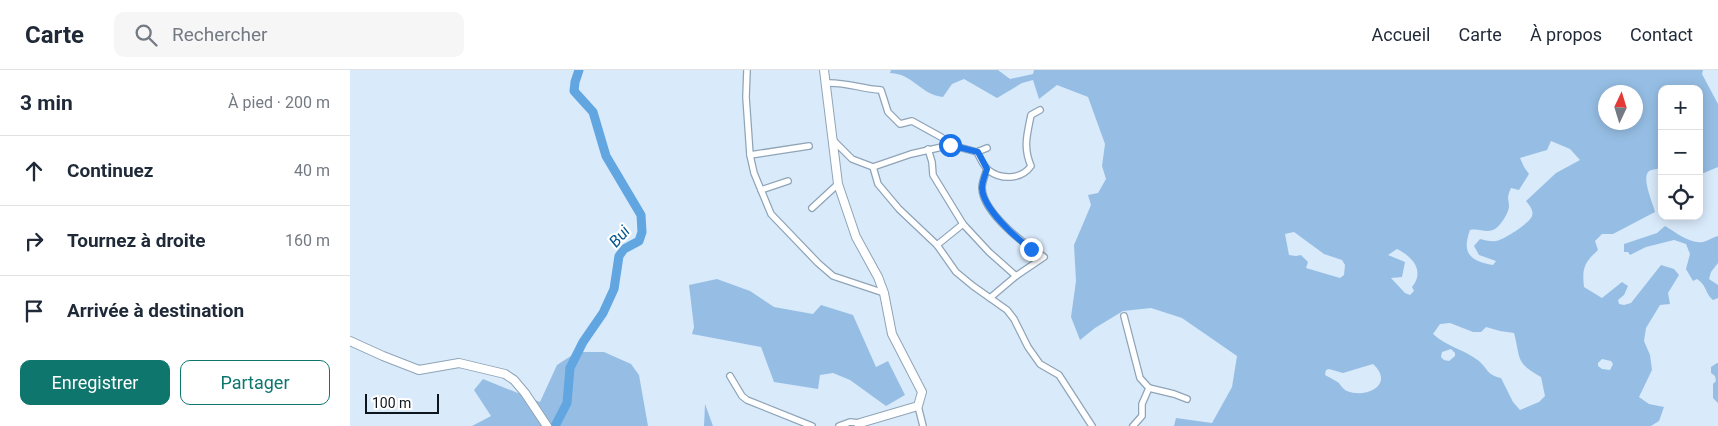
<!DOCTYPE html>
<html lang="fr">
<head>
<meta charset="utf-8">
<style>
	body { margin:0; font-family:Roboto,sans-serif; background:#f6f6f7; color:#1f2937 }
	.controls { position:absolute; right:15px; top:15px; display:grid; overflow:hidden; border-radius:10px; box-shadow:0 2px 12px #0003 }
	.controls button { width:45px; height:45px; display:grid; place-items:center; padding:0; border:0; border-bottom:1px solid #e0e1e3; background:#fff; color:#1f2937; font:25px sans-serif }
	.compass { position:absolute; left:1248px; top:15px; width:45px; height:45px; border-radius:50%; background:#fff; box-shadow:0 2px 12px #0003; rotate:4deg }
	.scale { position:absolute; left:15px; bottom:12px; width:74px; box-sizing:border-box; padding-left:5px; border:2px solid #0e161d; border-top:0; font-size:14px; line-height:18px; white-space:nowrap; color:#0e161d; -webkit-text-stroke:4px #fff; paint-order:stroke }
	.stop { position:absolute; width:15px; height:15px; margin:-11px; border:4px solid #1a73e8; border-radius:50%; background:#fff }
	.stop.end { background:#1a73e8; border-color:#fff; box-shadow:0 1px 5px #0008 }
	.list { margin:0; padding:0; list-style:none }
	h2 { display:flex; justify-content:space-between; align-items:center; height:65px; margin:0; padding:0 20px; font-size:21px }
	h2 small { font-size:16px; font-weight:400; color:#747a83 }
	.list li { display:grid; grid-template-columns:32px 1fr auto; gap:15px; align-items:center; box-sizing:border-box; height:70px; padding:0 20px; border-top:1px solid #e0e1e3 }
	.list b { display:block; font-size:19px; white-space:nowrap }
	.list em { font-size:16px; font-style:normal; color:#747a83 }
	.actions { display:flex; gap:10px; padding:15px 20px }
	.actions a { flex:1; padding:11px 0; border:1px solid #0f766e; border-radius:10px; text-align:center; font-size:18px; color:#0f766e }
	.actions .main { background:#0f766e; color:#fff }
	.icon { flex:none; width:28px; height:28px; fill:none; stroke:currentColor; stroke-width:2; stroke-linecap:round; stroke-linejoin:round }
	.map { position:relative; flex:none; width:1368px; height:356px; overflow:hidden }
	header { display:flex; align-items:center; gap:30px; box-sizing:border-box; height:70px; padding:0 25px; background:#fff; border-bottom:1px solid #e0e1e3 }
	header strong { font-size:24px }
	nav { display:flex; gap:28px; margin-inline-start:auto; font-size:18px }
	.search { width:350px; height:45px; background:#f6f6f7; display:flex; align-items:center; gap:12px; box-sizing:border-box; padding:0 18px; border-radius:10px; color:#747a83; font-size:19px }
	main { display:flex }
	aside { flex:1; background:#fff }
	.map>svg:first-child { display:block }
	.green { fill:#96bee4; fill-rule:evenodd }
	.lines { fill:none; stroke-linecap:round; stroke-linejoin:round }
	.river { stroke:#61a5e1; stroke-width:9 }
	.street-casing { stroke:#8fa4b7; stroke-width:8 }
	.secondary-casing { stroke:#8fa4b7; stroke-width:10 }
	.street { stroke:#fff; stroke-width:5.5 }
	.secondary { stroke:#fff; stroke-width:8 }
	.route { stroke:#1a73e8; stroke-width:6 }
	.labels { text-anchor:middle; stroke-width:4.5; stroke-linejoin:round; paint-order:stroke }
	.water-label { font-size:16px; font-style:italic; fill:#06588f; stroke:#fff }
</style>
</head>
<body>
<header>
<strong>Carte</strong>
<div class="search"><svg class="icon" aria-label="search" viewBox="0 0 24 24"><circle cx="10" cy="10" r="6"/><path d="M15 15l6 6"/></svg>Rechercher</div>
<nav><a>Accueil</a><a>Carte</a><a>À propos</a><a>Contact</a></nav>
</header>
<main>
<aside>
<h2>3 min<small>À pied · 200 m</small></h2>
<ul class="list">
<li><svg class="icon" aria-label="ahead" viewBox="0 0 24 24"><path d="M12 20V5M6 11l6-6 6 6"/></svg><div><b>Continuez</b></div><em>40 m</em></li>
<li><svg class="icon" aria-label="right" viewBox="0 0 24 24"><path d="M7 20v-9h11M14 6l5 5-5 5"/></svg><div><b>Tournez à droite</b></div><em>160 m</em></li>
<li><svg class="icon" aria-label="arrive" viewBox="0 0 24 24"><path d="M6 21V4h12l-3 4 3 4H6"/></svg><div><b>Arrivée à destination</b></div></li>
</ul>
<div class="actions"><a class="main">Enregistrer</a><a>Partager</a></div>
</aside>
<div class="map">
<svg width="1368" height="356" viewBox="0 0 1368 356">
	<rect width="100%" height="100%" fill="#d9eafb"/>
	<g class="green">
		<path d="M541 0H648L660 9 683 4 684 0H1353L1352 4 1368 34V97L1349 105V19H1312V98C1308 99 1303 99 1299 101 1291 108 1303 133 1305 142L1263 164H1252L1245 171 1248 180C1234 193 1232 198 1234 217L1252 228 1272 212 1278 216 1274 225 1268 230 1269 234 1274 235 1281 233 1311 195 1324 199 1329 205 1318 223 1320 234 1310 235 1296 258 1294 271 1300 285 1302 300 1289 327 1299 334 1314 337 1309 351 1301 356H824L826 348 862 353 882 317 887 286 832 248 801 238 773 241 745 258 730 270 721 247 726 211 724 175 741 135 738 125 748 123 756 109 752 96 755 74 738 27 707 15 689 29 683 10 672 13 647 28 614 9 602 14 593 27C569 24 564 4 540 3ZM1256 22H1286V52H1256ZM1201 71 1220 79 1230 90 1206 103 1176 131C1179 135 1184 140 1182 146 1180 153 1153 170 1146 171 1141 172 1135 170 1130 169L1124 176 1129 185 1146 191 1143 195C1121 191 1111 184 1120 160 1129 158 1135 163 1143 160 1150 157 1158 144 1159 137 1159 128 1156 129 1161 118L1169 120 1179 104 1174 97 1170 88 1197 80ZM944 162 974 184 992 190 995 195 994 205 990 208 956 198 958 192 951 185 946 186 939 185 935 164ZM1047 179C1063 187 1075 201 1062 217L1064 221 1060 225 1055 223 1041 208 1052 207 1055 192 1038 185ZM1100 253 1123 262H1131L1136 257 1150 261 1164 263C1171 290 1165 292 1191 307L1195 326 1189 332 1170 340 1163 332 1151 308C1137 305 1138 299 1129 291 1115 280 1096 276 1083 264L1090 254ZM1101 279 1105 283V286L1099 291 1094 290 1091 287 1092 282ZM1252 289 1261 291 1263 294 1260 300 1252 299 1248 296V293ZM1023 294C1045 314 1017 329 997 321 994 320 991 316 989 313 985 310 980 308 975 305L976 300 979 299 993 303Z"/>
		<path d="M1315 156C1325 162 1340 174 1353 172 1358 171 1363 167 1368 166V193L1361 202 1359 209 1368 215V228L1363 230C1355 224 1357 215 1347 209L1343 211 1336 199 1340 184 1336 174 1324 170 1296 177 1280 185 1278 182H1274V174L1307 163Z"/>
		<path d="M367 209 400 221 424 237 463 244 471 235 503 245 526 297 538 291 555 325 536 336 500 310 483 303 470 305 468 319 424 312 411 277 342 264 344 257 339 215Z"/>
		<path d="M227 282H254L281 294 289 305 298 356H122L141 346 124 320 133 309 190 332 207 295Z"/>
		<path d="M1367 293H1368V333L1363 328V314L1366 311 1365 306 1361 303V297Z"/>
		<path d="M355 334 363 356H354Z"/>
	</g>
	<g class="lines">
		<path class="river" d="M205 356 217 333 220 298 233 272 253 243 264 219 269 186 274 179 289 171 292 162 291 145 256 86 243 42 224 21 225 12 229 0"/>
		<g class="street-casing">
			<g id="street">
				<path d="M397 0 396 27 400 85 404 103 421 144 468 193 483 206 534 223"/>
				<path d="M476 13C497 12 511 19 531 20L538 42 550 54 562 51 591 67 601 75"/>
				<path d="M483 70 502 89 523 97 528 114 549 139 587 175 606 202 623 216 657 240 664 249 678 277 690 294 709 305 742 356"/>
				<path d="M578 79 582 92 583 105 613 154 639 182 666 206"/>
				<path d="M627 82C630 88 633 95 638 100 651 110 671 110 681 96 673 77 677 65 681 45L690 40"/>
				<path d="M400 85 459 76"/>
				<path d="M523 97 561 84 601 75 627 82 637 78"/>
				<path d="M637 99C635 105 632 112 632 118 633 143 675 175 694 187L666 206 640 228"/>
				<path d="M411 120 438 111"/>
				<path d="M462 138 488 114"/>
				<path d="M587 175 613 154"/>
				<path d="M774 246 790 308 799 318 792 334V346L783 356"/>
				<path d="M380 306 392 326 397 330 462 356"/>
				<path d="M799 318 824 324 837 329"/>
				<path d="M568 336 573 356"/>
				<path d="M489 356 500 352 510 353"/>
			</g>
		</g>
		<g class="secondary-casing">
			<g id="secondary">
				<path d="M474 0 488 114 506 167 528 207 534 223 542 264 572 322 568 336 510 353 509 356"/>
				<path d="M0 271 33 286 69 300 109 293 155 304 164 310 175 323 197 356"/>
			</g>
		</g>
		<use href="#street" class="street"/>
		<use href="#secondary" class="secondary"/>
	</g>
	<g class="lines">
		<path class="route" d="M600 75 628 82 637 99C635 105 632 112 632 118 633 139 666 168 681 179"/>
	</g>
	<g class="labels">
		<g class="water-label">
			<text transform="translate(269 166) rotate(-49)" y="6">Bui</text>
		</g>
	</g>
</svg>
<div class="controls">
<button>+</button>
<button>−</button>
<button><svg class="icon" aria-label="locate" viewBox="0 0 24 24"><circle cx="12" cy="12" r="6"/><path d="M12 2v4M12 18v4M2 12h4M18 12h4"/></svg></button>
</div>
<svg class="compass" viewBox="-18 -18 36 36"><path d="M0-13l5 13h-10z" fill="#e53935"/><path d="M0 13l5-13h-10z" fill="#747a83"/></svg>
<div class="scale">100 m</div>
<div class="stop" style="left:600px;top:75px"></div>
<div class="stop end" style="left:681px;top:179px"></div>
</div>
</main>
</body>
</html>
